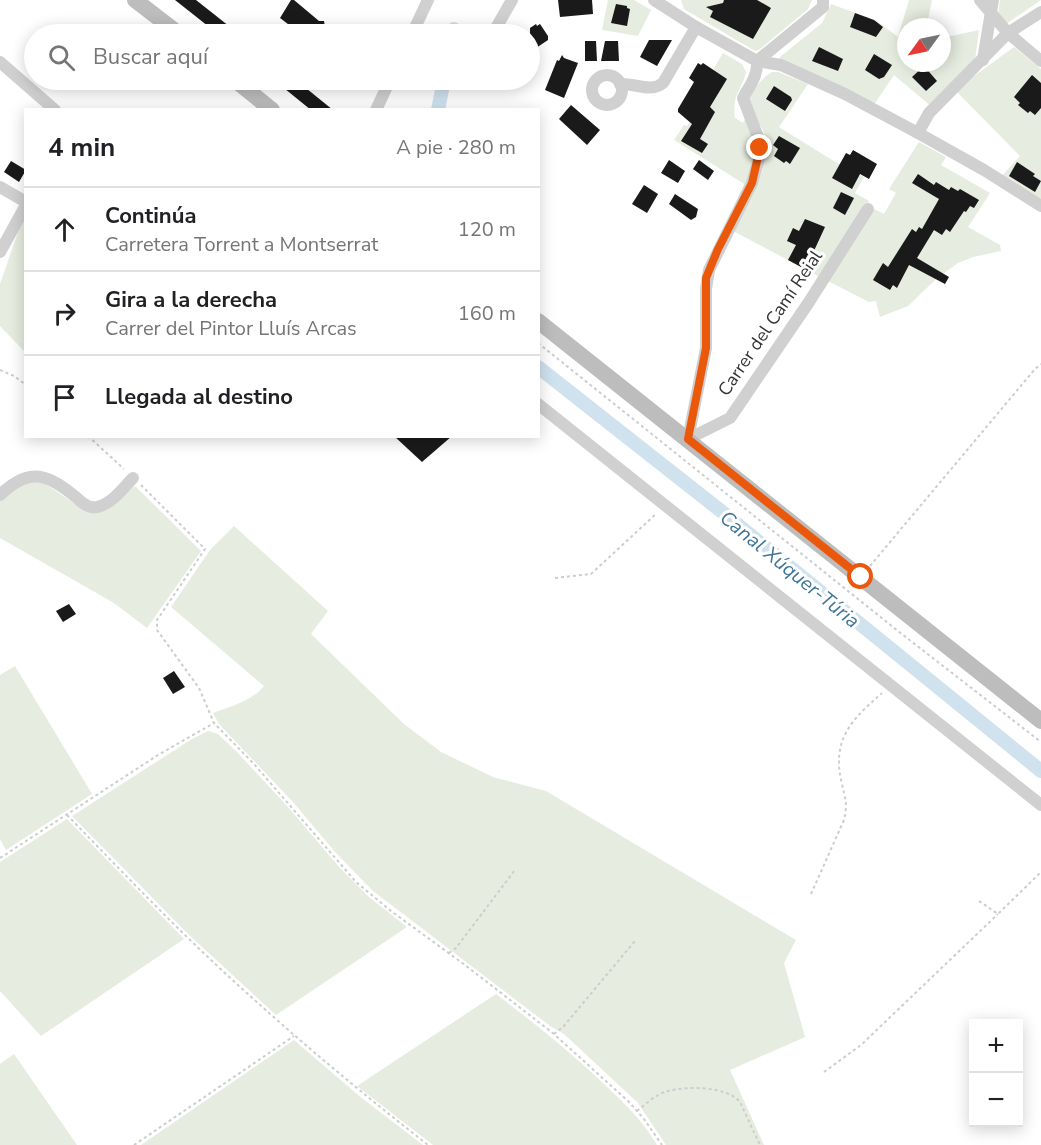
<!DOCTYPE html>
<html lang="es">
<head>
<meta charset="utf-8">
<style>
	body { margin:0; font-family:"Nunito Sans",sans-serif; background:#f6f6f6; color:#202124 }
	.controls { position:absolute; right:18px; bottom:18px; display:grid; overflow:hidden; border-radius:0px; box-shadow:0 3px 15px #0003 }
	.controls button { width:54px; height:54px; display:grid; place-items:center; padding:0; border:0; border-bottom:2px solid #e0e0e0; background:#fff; color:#202124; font:30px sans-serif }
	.compass { position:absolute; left:897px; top:18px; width:54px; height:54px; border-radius:50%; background:#fff; box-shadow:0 3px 15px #0003; rotate:237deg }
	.stop { position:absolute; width:18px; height:18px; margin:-14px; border:4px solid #ea580c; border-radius:50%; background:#fff }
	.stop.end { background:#ea580c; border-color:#fff; box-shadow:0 2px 6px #0008 }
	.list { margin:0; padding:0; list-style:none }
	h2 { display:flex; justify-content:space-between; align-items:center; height:78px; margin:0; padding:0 24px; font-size:26px }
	h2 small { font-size:20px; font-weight:400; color:#757577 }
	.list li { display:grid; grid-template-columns:39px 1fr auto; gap:18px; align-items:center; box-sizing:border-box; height:84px; padding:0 24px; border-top:2px solid #e0e0e0 }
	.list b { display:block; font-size:22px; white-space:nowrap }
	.list p { margin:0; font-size:20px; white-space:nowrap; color:#757577 }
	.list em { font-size:20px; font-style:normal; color:#757577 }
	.icon { flex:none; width:33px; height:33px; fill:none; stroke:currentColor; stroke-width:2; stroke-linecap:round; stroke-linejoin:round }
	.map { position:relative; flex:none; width:1041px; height:1145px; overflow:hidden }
	.search { position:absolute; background:#fff; box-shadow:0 3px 15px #0003; left:24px; top:24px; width:516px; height:66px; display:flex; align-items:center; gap:15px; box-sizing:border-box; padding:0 21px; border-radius:33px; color:#757577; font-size:22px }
	.panel { position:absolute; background:#fff; box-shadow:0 3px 15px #0003; left:24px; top:108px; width:516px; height:330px; border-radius:0px }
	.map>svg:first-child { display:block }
	.green { fill:#e6ecdf }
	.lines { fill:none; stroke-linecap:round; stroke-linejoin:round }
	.canal { stroke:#cfe2ee; stroke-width:14 }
	.building { fill:#1a1a1a }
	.path { stroke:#cdcdcd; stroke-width:2; stroke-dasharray:3 3; stroke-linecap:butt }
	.minor { stroke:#d0d0d0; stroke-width:12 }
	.secondary { stroke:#bdbdbd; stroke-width:16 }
	.route { stroke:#ea580c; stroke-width:8 }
	.labels { text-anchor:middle; stroke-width:6; stroke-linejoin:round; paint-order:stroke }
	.street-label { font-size:18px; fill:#333; stroke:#fff }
	.water-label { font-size:20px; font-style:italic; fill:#3f7597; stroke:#fff }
</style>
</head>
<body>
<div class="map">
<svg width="1041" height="1145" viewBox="0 0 1041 1145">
	<rect width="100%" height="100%" fill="#fff"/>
	<g class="green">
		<path d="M608 0H634L651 10 638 36 602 30Z"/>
		<path d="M681 0H812L808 9 759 50 755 51 684 9Z"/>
		<path d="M909 0H932L927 25 928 27H906V63H942V38L979 30 975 60 932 107 894 75 873 106 779 60 780 57 822 23 831 4 877 21 898 37Z"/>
		<path d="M1000 0H1041L1006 24 998 15Z"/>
		<path d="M1014 47 1041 69V203L1000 178 1020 156 955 90Z"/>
		<path d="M723 53 742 64 746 72C742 91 732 92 735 118L743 123 745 119 758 143 749 187 674 140 684 125 687 126 704 99 698 95Z"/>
		<path d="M772 72H778L808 84 779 127 832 160 864 177 855 193 869 201 822 278 733 231C748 205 775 161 763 130 759 120 747 113 749 101 750 92 763 77 772 72Z"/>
		<path d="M919 142 946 157 941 165 990 193 968 227 1000 245 1001 251 973 257 958 263 936 279 908 306 880 317 876 301 869 302 828 281 872 208 884 214 896 193 889 189Z"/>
		<path d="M25 212V352L0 326V284Z"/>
		<path d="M26 481H41L83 509 118 499 135 486 201 551 147 628 114 603 0 538V499Z"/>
		<path d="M234 526 328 611 311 634 404 724 441 752 493 777 546 791 796 940 784 963 805 1037 730 1070 764 1145H666L638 1103 564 1034 550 1026 373 891 335 852 293 802 219 724 213 713C231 706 252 701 264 686L171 607 210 550Z"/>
		<path d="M15 666 92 794 6 850 0 839V675Z"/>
		<path d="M208 731 218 734 237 752 288 807 340 868 369 897 407 927 276 1015 188 934 72 816 192 739Z"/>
		<path d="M67 819 184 939 41 1036 0 991V862Z"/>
		<path d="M496 994C533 1022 569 1051 603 1083 623 1102 643 1121 657 1145H433L357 1086Z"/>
		<path d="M294 1040 358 1095 423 1145H141Z"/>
		<path d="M14 1054 77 1145H0V1064Z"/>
	</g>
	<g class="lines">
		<g class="canal">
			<path d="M453 34 454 29"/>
			<path d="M438 110 444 80"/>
			<path d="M538 367 721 511 1041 771"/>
		</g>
	</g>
	<g class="building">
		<path d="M175 0H196L239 34H218Z"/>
		<path d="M291 0H294L319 21H324L326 34H301L280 18Z"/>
		<path d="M558 0H592L593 14 560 17Z"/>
		<path d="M724 0H757L771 8 753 39 710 17 713 11 706 7 723 3Z"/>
		<path d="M616 4 627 6V8L630 9 627 26 611 23Z"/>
		<path d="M855 13 874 20 883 27 876 37 850 27Z"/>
		<path d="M536 24 537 26 540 24 548 36V40L530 52V28Z"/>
		<path d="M649 40H672L657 66 640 57Z"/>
		<path d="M585 41H596L597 61H585Z"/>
		<path d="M605 41H618L619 61H601Z"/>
		<path d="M819 47 843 59 838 71 812 61Z"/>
		<path d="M874 54 892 65 884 77 879 79 865 70Z"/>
		<path d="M562 55 564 58 578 63 564 98 545 90 557 60 559 61Z"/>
		<path d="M698 63 701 65 703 63 727 79 710 107 715 112 700 139 708 144 702 153 681 141 692 124 678 112V109L694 82 689 78Z"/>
		<path d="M924 66 937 81 926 91 912 77Z"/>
		<path d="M1032 75 1041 83V108L1035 115 1030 111 1028 113 1018 105 1020 103 1014 97Z"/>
		<path d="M274 80H296L333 110H311Z"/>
		<path d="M774 86 791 97 792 100 785 111 766 99Z"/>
		<path d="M571 105 600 130 587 145 559 119Z"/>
		<path d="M779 136 800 148 790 164 786 161 784 163 774 156 778 149 773 145Z"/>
		<path d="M853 150 877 164 869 179 860 174 852 189 832 178 846 153 850 155Z"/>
		<path d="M669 160 685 171 678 183 661 173Z"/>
		<path d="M699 160 714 171 708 180 693 169Z"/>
		<path d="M11 161 26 170 19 182 4 172Z"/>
		<path d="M1017 162 1035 174 1033 176 1041 181 1035 192 1009 176Z"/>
		<path d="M918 174 934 185 936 182 949 190 951 187 958 191 960 189 979 200 974 208 970 206 966 212 964 211 950 232 946 229 942 235 934 230 917 258 949 277 945 284 909 265 897 288 893 285 890 290 873 280 883 263 888 267 912 229 916 232 919 227 922 229 939 199 912 183Z"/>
		<path d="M644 185 658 194 647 213 632 204Z"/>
		<path d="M841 192 854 198 845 215 833 208Z"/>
		<path d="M675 194 698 209 696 217 691 220 669 204Z"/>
		<path d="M805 219 825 227 813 253 810 251 801 267 788 260 796 245 787 241 793 228 799 231Z"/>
		<path d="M394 436H452L422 462Z"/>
		<path d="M69 604 76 614 63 622 56 611Z"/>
		<path d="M174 671 185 687 173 694 163 678Z"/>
	</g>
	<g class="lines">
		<g class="path">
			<path d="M538 343 898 631 1041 742"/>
			<path d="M0 370 14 376 26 385"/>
			<path d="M88 436 124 469"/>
			<path d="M141 485 205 549 157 620V630L199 688 214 723 254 764 356 882 391 911 465 965 554 1034 629 1102 644 1119 662 1145"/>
			<path d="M870 566 1035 369 1041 364"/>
			<path d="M555 578 591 574 657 513"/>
			<path d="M67 815C106 855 145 896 186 936 262 1010 344 1079 428 1145"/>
			<path d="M0 858 158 755 214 723"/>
			<path d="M811 894 844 820C848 803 845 799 842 784 831 740 851 720 882 693"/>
			<path d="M979 901 998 914 1041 872"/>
			<path d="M449 953 456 948 515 870"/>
			<path d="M554 1034 563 1027 635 941"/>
			<path d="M824 1072 861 1045 998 914"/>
			<path d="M637 1111C647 1103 656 1094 668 1091 687 1086 727 1086 740 1102L760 1145"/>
			<path d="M134 1145 294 1036"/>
		</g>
		<g class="minor">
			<path d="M654 0 696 27 757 61 781 65 845 94 918 133 984 170 1041 206"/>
			<path d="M980 0 1008 33 1041 61"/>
			<path d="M496 28 512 0"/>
			<path d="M412 34 428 0"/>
			<path d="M983 60 993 0"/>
			<path d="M757 61 823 7V0"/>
			<path d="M0 62 55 110"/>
			<circle cx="607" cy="90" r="15"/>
			<path d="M620 84C635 83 651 93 663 83L696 27"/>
			<path d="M376 110 390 80"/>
			<path d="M918 133 929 113 1008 33 1041 12"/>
			<path d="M0 187 26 202"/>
			<path d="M0 252 26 205"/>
			<path d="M538 404 1041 805"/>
			<path d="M688 439 706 348V289L709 270 752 183 759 159 758 137 743 98C750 85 758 76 757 61"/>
			<path d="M688 439 730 418 809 302 868 209"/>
			<path d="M0 495C30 466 48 474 77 498 82 503 89 509 97 507 112 504 123 488 133 478"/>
		</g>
		<g class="secondary">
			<path d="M135 0 179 34"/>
			<path d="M235 80 272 110"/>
			<path d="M538 321 1041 721"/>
		</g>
	</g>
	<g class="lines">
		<path class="route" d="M760 148 752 183 718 249 706 278V348L688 439 861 577"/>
	</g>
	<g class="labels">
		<g class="street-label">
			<text transform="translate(770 323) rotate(-56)" y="6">Carrer del Camí Reial</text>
		</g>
		<g class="water-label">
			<text transform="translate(790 569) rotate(39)" y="7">Canal Xúquer-Túria</text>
		</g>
	</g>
</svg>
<div class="controls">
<button>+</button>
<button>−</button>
</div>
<svg class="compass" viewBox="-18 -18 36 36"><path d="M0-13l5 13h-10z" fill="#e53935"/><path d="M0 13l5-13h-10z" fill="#757577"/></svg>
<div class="stop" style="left:861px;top:577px"></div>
<div class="stop end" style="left:760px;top:148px"></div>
<div class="search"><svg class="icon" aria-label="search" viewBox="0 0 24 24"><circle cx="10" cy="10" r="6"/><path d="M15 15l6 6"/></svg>Buscar aquí</div>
<section class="panel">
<h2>4 min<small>A pie · 280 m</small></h2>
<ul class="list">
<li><svg class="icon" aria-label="ahead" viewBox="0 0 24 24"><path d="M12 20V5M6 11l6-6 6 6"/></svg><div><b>Continúa</b><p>Carretera Torrent a Montserrat</p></div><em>120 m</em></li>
<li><svg class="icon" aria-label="right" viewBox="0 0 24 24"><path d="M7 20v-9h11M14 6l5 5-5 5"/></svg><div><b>Gira a la derecha</b><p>Carrer del Pintor Lluís Arcas</p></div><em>160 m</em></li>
<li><svg class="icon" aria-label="arrive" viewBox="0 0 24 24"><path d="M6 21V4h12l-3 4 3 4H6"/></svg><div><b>Llegada al destino</b></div></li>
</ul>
</section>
</div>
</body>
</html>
